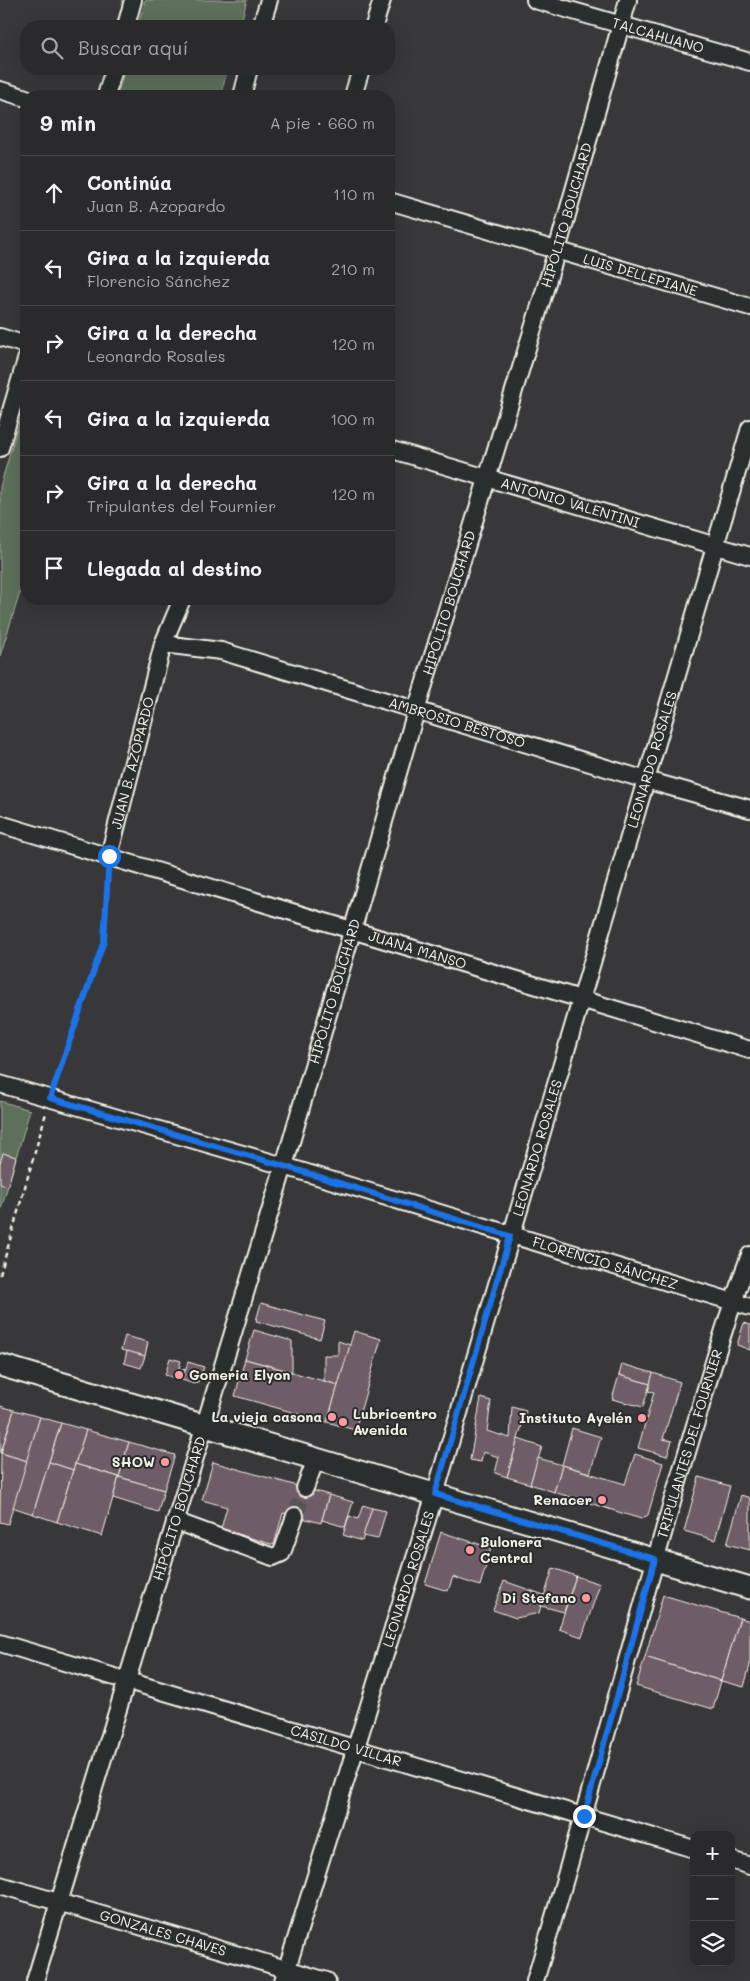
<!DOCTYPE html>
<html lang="es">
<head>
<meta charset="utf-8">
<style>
	body { margin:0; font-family:Mali,sans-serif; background:#323133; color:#f1f3f6 }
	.controls { position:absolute; right:15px; bottom:15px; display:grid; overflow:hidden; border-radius:10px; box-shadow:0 5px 20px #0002 }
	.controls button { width:45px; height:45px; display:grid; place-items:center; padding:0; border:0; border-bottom:1px solid #464547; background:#2a292b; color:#f1f3f6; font:25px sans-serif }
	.stop { position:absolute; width:15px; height:15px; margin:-11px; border:4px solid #1a73e8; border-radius:50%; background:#fff }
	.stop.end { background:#1a73e8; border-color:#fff; box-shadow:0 1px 5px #0008 }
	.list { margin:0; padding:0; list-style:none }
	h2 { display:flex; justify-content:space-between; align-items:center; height:65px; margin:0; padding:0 20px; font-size:21px }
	h2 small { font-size:16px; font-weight:400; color:#a5a6a9 }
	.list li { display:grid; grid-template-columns:32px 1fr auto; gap:15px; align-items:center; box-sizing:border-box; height:75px; padding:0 20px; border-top:1px solid #464547 }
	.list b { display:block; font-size:19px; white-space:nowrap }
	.list p { margin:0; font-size:16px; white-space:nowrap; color:#a5a6a9 }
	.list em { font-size:16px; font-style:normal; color:#a5a6a9 }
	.icon { flex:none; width:28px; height:28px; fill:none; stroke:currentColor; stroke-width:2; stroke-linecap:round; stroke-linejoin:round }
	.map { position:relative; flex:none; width:750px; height:1981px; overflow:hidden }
	.search { position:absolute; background:#2a292b; box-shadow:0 5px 20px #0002; left:20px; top:20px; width:375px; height:55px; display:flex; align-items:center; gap:12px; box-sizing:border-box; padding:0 18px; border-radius:20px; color:#a5a6a9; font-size:19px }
	.panel { position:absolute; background:#2a292b; box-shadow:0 5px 20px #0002; left:20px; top:90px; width:375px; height:515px; border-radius:20px }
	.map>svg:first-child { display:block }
	.green { fill:#5c705a; stroke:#a8b0a1 }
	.building { fill:#6e5d66; stroke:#f4f1e8 }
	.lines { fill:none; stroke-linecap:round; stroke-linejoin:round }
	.minor-tunnel { stroke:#545353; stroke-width:16; stroke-dasharray:16 8; stroke-linecap:butt }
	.minor-casing { stroke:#f4f1e8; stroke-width:20 }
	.major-casing { stroke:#f4f1e8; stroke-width:25 }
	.path { stroke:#f4f1e8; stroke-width:2.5; stroke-dasharray:5 4; stroke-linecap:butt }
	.minor { stroke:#2a2d2e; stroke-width:16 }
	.major { stroke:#2a2d2e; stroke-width:21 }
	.route { stroke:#1a73e8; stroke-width:6 }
	.poi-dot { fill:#ff9aa2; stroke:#2a2d2e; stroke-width:2 }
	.labels { text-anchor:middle; stroke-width:4; stroke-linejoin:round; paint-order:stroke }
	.street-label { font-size:14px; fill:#f4f1e8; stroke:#2a2d2e }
	.poi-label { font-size:14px; font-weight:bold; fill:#f4f1e8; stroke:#2a2d2e; text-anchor:end }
</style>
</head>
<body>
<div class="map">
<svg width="750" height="1981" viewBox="0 0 750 1981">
	<rect width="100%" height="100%" fill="#383739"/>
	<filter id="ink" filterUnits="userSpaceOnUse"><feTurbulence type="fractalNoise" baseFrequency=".02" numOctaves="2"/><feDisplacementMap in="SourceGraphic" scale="10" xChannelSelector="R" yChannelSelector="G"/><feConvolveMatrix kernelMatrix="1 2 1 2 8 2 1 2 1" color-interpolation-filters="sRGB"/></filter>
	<g filter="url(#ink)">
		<g class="green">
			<path d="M145 0H247L240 26H138Z"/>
			<path d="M125 69H228L220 96H117Z"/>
			<path d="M26 399V574L0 656V487Z"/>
			<path d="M0 1101 30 1110 0 1213Z"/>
		</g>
		<g class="building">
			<path d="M3 1153 16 1157 8 1186 0 1184V1163Z"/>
			<path d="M261 1303 325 1321 320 1339 256 1321Z"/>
			<path d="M744 1323 750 1325V1350L737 1345Z"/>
			<path d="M254 1330 292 1341V1372L245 1359Z"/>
			<path d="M354 1331 381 1339 355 1430 327 1422Z"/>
			<path d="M125 1336 148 1342 145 1356 121 1350Z"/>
			<path d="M338 1341 350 1345 338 1385 324 1381V1355H338Z"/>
			<path d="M127 1351 145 1356 141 1368 124 1363Z"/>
			<path d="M170 1358 181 1361 179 1368 186 1370 182 1380 165 1375Z"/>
			<path d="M245 1359 338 1385 327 1422 235 1396Z"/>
			<path d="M188 1362 204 1367 199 1381 194 1384 182 1380Z"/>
			<path d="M622 1364 653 1373 650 1384 619 1375Z"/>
			<path d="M653 1373 680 1382 663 1439 672 1441 667 1456 638 1448 654 1392 648 1391Z"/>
			<path d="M619 1375 650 1384 643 1407 612 1399Z"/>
			<path d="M481 1398 491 1401 487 1431 510 1438 512 1407 526 1411 507 1477 495 1473 499 1457 483 1452 481 1462 470 1460Z"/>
			<path d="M0 1406 14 1410 1 1453H0Z"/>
			<path d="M14 1410 40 1417 27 1461 1 1453Z"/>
			<path d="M40 1417 61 1423 33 1514 12 1507Z"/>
			<path d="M61 1423 86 1430 73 1470 49 1462Z"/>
			<path d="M572 1428 601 1437 590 1473 562 1465Z"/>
			<path d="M86 1430 129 1442 119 1477 75 1464Z"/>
			<path d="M518 1439 542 1447 530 1484 507 1477Z"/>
			<path d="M129 1442 175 1455 164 1490 119 1477Z"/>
			<path d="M1 1453 27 1461 8 1524 0 1522Z"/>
			<path d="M635 1454 663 1463 648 1515 641 1519 554 1492 562 1465 625 1484Z"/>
			<path d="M538 1458 562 1465 554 1492 530 1484Z"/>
			<path d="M49 1462 73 1470 57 1522 33 1514Z"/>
			<path d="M213 1462 329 1495 321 1523 283 1513 274 1545 221 1529 227 1507 202 1500Z"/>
			<path d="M75 1464 119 1477 102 1536 57 1522Z"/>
			<path d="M119 1477 164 1490 158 1512 113 1498Z"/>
			<path d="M699 1477 730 1486 715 1540 684 1531Z"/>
			<path d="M329 1495 353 1502 345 1527 322 1520Z"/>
			<path d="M741 1495 750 1498V1550L727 1544Z"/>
			<path d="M363 1505 372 1508 362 1541 343 1535 349 1516 358 1519Z"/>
			<path d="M372 1508 386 1511 378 1539 363 1536Z"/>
			<path d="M441 1532 491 1548 480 1586 453 1577 448 1591 425 1584Z"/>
			<path d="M553 1568 576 1576 564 1612 541 1606Z"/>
			<path d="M576 1576 600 1584 582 1637 559 1629Z"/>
			<path d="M504 1581 544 1595 539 1613 516 1618 493 1610Z"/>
			<path d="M663 1595 740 1618 721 1681 645 1657Z"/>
			<path d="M740 1618 750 1621V1665L744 1687 721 1681Z"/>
			<path d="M645 1657 721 1681 713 1709 636 1686Z"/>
		</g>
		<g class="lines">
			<path class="minor-tunnel" d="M295 1516 305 1488"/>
			<g class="minor-casing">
				<g id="minor">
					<path id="s1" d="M535 0 750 62"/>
					<path d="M126 26 133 0"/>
					<path d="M261 26 269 0"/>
					<path d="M374 26 382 0"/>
					<path d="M0 90 26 98"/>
					<path d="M106 96 114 69"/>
					<path d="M242 96 249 69"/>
					<path d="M353 96 361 69"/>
					<path id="s2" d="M389 201 750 307"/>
					<path d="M0 337 26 345"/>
					<path d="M0 448 26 360"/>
					<path id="s3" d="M389 449 750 556"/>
					<path id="s4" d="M163 644 221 651 646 780 750 809"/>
					<path id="s5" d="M0 824 750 1050"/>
					<path id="s6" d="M109 856 163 644 182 599"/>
					<path id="s7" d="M0 1084 284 1166 750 1307"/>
					<path d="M305 1488 316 1459"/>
					<path d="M175 1521 273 1557 282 1553 295 1516"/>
					<path id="s8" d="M0 1643 694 1849"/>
					<path d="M731 1860 750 1866"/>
					<path id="s9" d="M0 1885 327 1981"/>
					<path id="s10" d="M35 1981 284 1166 416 711 557 250 628 0"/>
					<path id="s11" d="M283 1981 435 1494 750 428"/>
					<path id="s12" d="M535 1981C586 1812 631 1641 681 1472 703 1400 723 1326 750 1255"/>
				</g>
			</g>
			<g class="major-casing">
				<path id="major" d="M0 1365 750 1588"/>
			</g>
			<g class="path">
				<path d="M55 1083 104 941 108 872"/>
				<path d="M0 1275 46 1113"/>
			</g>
			<use href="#minor" class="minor"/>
			<use href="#major" class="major"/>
		</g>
	</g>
	<g class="lines" filter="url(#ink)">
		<path class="route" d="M109 856 104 941 50 1098 284 1166 510 1236 435 1494 655 1559 584 1816"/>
	</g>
	<g class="poi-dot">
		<circle cx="179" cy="1375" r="5"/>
		<circle cx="332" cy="1417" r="5"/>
		<circle cx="642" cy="1418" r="5"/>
		<circle cx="343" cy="1422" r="5"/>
		<circle cx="165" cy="1462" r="5"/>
		<circle cx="602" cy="1500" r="5"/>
		<circle cx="470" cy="1550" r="5"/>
		<circle cx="586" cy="1598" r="5"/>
	</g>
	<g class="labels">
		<g class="street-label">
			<text dy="5" stroke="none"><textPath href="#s1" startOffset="128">TALCAHUANO</textPath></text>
			<text dy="5" stroke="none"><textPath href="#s10" startOffset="1844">HIPÓLITO BOUCHARD</textPath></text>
			<text dy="5" stroke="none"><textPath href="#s2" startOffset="262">LUIS DELLEPIANE</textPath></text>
			<text dy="5" stroke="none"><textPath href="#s3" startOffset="189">ANTONIO VALENTINI</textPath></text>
			<text dy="5" stroke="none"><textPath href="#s10" startOffset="1439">HIPÓLITO BOUCHARD</textPath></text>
			<text dy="5" stroke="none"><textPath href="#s4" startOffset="305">AMBROSIO BESTOSO</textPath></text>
			<text dy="5" stroke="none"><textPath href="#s11" startOffset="1276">LEONARDO ROSALES</textPath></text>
			<text dy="5" stroke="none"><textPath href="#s6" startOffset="96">JUAN B. AZOPARDO</textPath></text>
			<text dy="5" stroke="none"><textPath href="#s5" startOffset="436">JUANA MANSO</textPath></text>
			<text dy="5" stroke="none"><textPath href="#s10" startOffset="1034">HIPÓLITO BOUCHARD</textPath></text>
			<text dy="5" stroke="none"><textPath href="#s11" startOffset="871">LEONARDO ROSALES</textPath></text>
			<text dy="5" stroke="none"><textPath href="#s7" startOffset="631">FLORENCIO SÁNCHEZ</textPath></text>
			<text dy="5" stroke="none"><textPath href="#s12" startOffset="559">TRIPULANTES DEL FOURNIER</textPath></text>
			<text dy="5" stroke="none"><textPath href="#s10" startOffset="494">HIPÓLITO BOUCHARD</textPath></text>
			<text dy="5" stroke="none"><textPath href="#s11" startOffset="421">LEONARDO ROSALES</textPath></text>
			<text dy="5" stroke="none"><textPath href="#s8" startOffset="361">CASILDO VILLAR</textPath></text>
			<text dy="5" stroke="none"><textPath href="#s9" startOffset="170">GONZALES CHAVES</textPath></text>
		</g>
		<g class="poi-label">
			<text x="189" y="1380" text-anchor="start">Gomeria Elyon</text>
			<text x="353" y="1419" text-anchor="start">Lubricentro<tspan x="353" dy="16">Avenida</tspan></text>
			<text x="322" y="1422">La vieja casona</text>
			<text x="632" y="1423">Instituto Ayelén</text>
			<text x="155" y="1467">SHOW</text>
			<text x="592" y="1505">Renacer</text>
			<text x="480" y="1547" text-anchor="start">Bulonera<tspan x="480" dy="16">Central</tspan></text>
			<text x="576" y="1603">Di Stefano</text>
		</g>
	</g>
</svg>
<div class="controls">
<button>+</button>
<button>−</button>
<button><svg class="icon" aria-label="layers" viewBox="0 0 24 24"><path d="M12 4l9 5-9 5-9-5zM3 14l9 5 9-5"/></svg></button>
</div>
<div class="stop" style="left:109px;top:856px"></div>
<div class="stop end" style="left:584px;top:1816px"></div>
<div class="search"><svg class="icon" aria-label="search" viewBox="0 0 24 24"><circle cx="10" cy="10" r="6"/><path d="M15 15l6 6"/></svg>Buscar aquí</div>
<section class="panel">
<h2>9 min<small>A pie · 660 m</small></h2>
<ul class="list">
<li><svg class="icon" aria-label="ahead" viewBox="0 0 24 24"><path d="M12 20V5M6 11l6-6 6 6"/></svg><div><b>Continúa</b><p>Juan B. Azopardo</p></div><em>110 m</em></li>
<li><svg class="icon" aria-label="left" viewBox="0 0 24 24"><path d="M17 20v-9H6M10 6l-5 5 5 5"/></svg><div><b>Gira a la izquierda</b><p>Florencio Sánchez</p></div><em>210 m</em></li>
<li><svg class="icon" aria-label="right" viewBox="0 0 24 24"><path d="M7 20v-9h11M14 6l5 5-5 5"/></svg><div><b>Gira a la derecha</b><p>Leonardo Rosales</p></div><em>120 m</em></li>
<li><svg class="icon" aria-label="left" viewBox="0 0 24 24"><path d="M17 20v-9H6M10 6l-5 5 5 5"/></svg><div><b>Gira a la izquierda</b></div><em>100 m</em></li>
<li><svg class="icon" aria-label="right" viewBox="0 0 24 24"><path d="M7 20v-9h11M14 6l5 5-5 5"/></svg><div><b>Gira a la derecha</b><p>Tripulantes del Fournier</p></div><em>120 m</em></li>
<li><svg class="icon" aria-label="arrive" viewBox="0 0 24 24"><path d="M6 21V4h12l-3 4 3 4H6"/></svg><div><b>Llegada al destino</b></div></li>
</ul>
</section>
</div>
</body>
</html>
